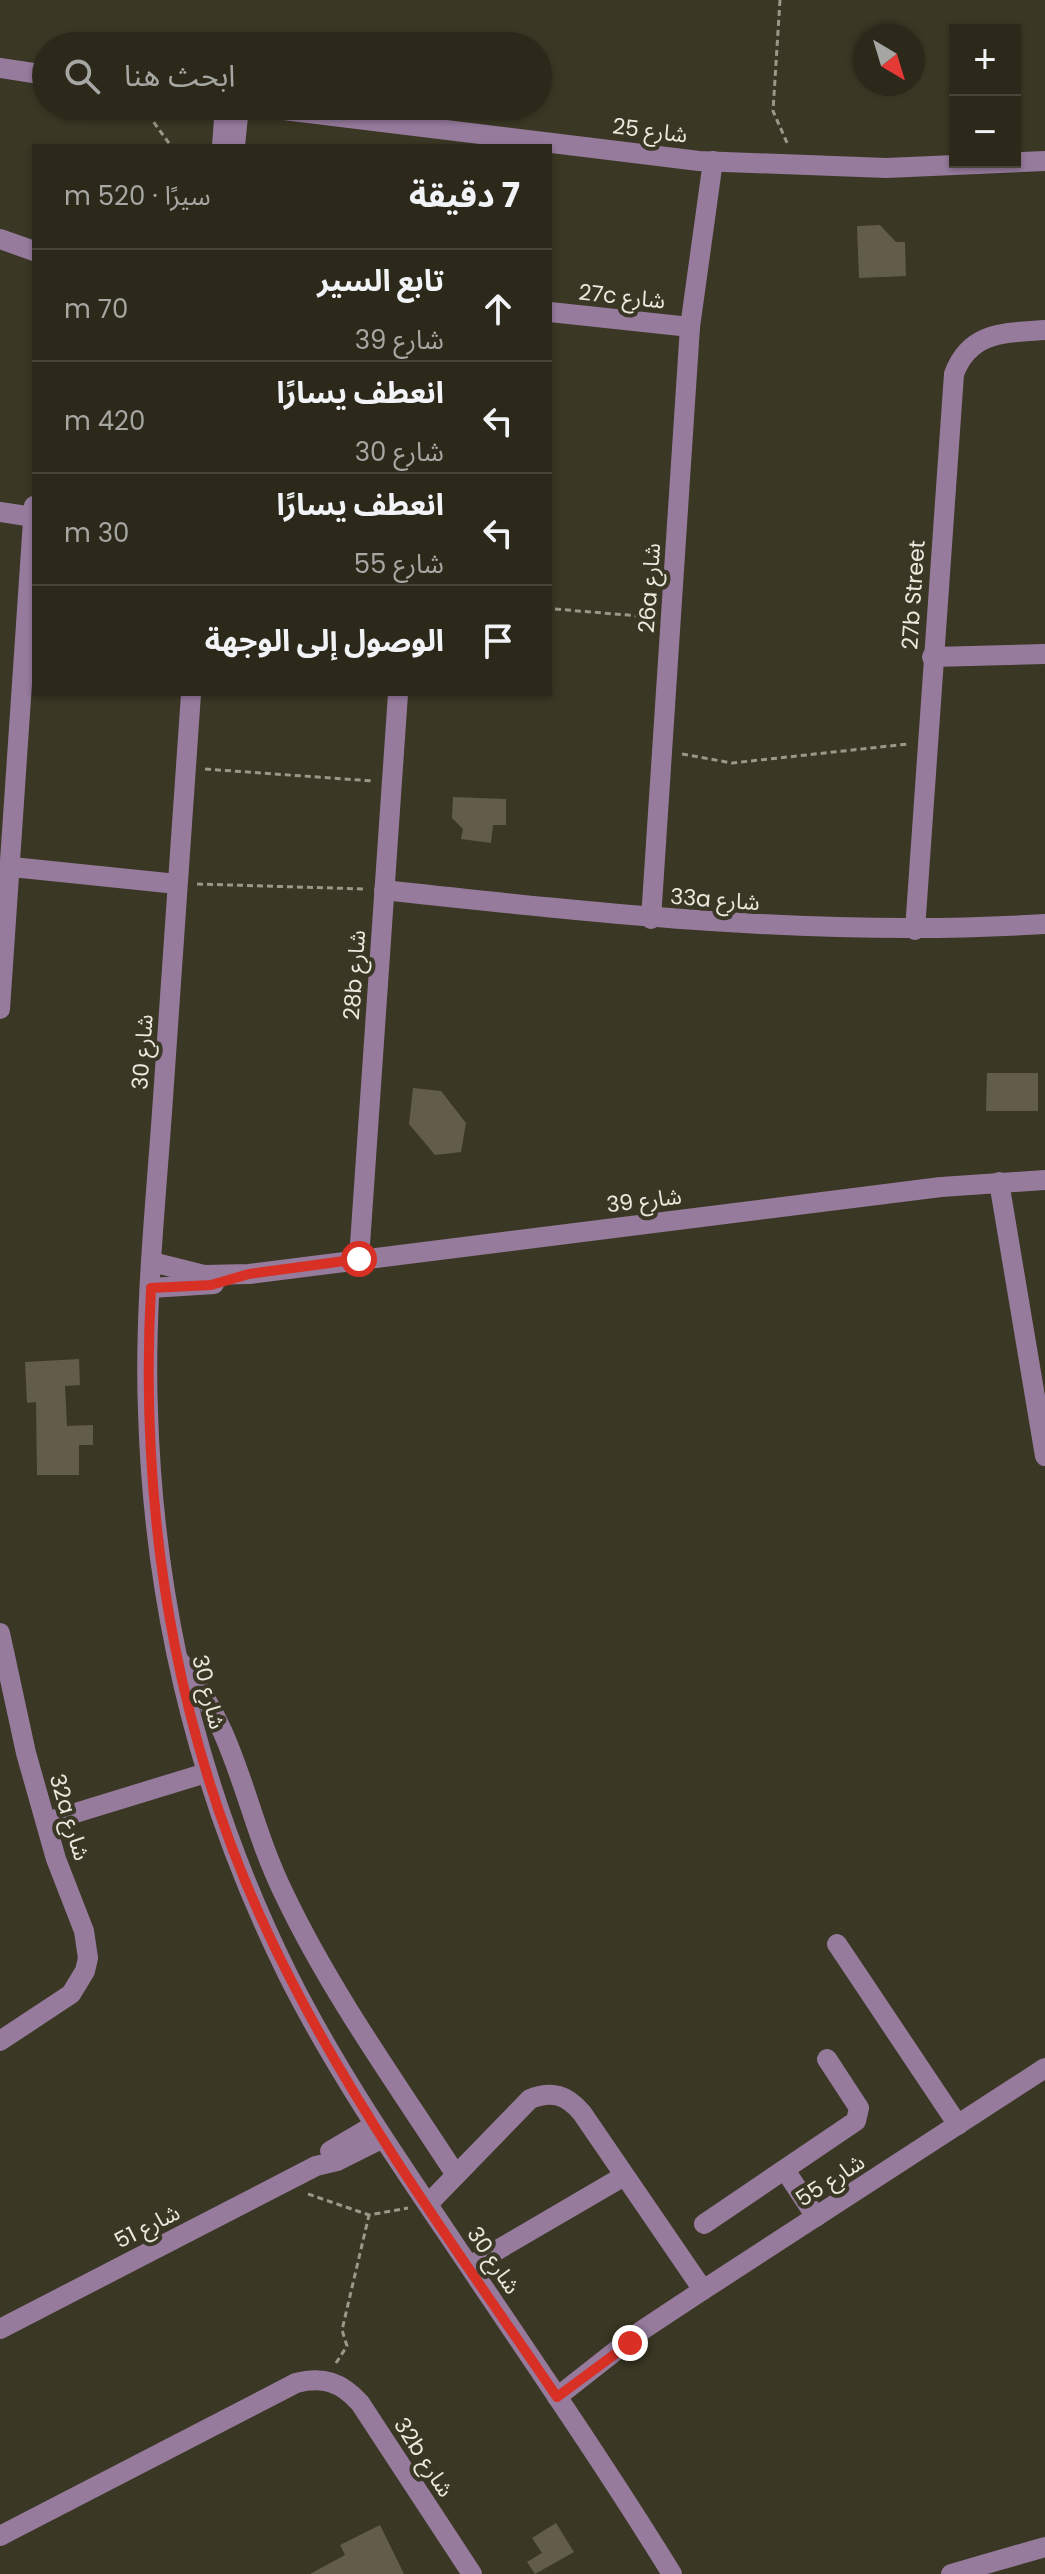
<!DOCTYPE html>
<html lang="ar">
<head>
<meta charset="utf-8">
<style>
	body { margin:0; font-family:Poppins,"Noto Sans Arabic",sans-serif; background:#383528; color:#f1f3f6; direction:rtl }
	.controls { position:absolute; right:24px; top:24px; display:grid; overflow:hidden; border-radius:0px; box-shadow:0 2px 6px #0004 }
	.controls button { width:72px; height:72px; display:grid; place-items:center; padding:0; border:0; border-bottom:2px solid #48453a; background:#2c291b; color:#f1f3f6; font:40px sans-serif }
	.compass { position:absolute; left:853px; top:24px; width:72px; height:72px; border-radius:50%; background:#2c291b; box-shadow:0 2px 6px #0004; rotate:142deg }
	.stop { position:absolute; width:24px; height:24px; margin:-18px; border:6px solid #d93025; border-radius:50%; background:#fff }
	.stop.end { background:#d93025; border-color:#fff; box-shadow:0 2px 8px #0008 }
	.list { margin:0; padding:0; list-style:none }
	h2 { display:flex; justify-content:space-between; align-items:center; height:104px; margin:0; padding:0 32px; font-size:34px }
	h2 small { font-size:26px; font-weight:400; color:#a6a6a3 }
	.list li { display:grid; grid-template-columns:52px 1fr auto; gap:24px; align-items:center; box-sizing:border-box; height:112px; padding:0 32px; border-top:2px solid #48453a }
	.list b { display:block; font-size:30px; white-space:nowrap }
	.list p { margin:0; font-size:26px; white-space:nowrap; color:#a6a6a3 }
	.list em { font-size:26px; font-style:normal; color:#a6a6a3 }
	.icon { flex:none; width:44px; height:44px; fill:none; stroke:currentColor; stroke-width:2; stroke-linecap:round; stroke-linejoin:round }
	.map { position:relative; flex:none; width:1045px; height:2574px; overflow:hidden; direction:ltr }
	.search { position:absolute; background:#2c291b; box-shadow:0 2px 6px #0004; left:32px; top:32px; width:520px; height:88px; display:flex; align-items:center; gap:20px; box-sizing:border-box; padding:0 28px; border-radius:44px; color:#a6a6a3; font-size:30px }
	.panel { position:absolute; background:#2c291b; box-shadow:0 2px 6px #0004; left:32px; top:144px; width:520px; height:552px; border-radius:0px; direction:rtl }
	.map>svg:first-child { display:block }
	.building { fill:#615d48 }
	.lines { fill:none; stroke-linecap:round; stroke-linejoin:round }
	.path { stroke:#9a9889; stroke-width:3; stroke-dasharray:6 4; stroke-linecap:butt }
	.minor { stroke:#967b9d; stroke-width:20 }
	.route { stroke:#d93025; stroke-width:10 }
	.labels { text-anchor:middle; stroke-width:8; stroke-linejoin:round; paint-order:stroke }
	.street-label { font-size:22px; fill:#ebe9de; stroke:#3a3724 }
</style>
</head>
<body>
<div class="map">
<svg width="1045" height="2574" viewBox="0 0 1045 2574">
	<rect width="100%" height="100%" fill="#3a3724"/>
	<g class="building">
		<path d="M880 225 896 242H905L906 276 859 278 857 226Z"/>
		<path d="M453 797 506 799V825H493L491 843 461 839 463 829 452 818Z"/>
		<path d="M987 1073H1038V1111H986Z"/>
		<path d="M413 1088 441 1091 466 1123 461 1152 435 1155 409 1124Z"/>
		<path d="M79 1359 80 1385 65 1386 67 1426 93 1425V1445H79V1475H37L36 1402 27 1403 25 1362Z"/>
		<path d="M556 2523 574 2552 535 2574 527 2562 542 2553 532 2538Z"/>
		<path d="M380 2525 404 2574H310L345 2555 340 2545Z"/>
	</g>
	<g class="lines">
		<g class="path">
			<path d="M780 0 773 111 788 145"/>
			<path d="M142 106 171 146"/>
			<path d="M555 609 651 617"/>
			<path d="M682 754 732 763 908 744"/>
			<path d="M205 769 373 781"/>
			<path d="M197 884 365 889"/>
			<path d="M308 2194 369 2215 408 2208"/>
			<path d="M336 2363 347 2346 342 2330 369 2215"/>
		</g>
		<g class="minor">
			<path d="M0 68 46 75"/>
			<path d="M251 106 699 161 886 168 1045 161"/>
			<path d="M222 146 225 106"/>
			<path d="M235 146 239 106"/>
			<path d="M0 239 34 251"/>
			<path d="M550 312 690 327"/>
			<path d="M0 512 33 517"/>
			<path d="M932 657 1045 654"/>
			<path d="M191 694C181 829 172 964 163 1098 156 1202 144 1308 148 1412 154 1610 201 1800 289 1977 335 2068 392 2152 449 2236 524 2348 601 2459 672 2574"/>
			<path d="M12 867 177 884"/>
			<path d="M384 890C604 914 823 938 1045 924"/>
			<path d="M651 919 690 327 713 161"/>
			<path d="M915 930 954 374C970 331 1005 333 1045 330"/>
			<path d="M0 1009 34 506"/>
			<path d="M999 1182 1045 1456"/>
			<path d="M359 1259 398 694"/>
			<path d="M152 1262 204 1275 249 1274 941 1187 1045 1180"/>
			<path d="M151 1288 214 1284"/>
			<path d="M0 1633 26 1753 56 1859 84 1931 88 1958 85 1971 71 1994 0 2041"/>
			<path d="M178 1659C241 1736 243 1811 285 1896 332 1994 397 2084 456 2175"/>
			<path d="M46 1822 206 1773"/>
			<path d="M837 1944 958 2125"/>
			<path d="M330 2151 374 2125"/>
			<path d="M785 2170 816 2217"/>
			<path d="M428 2204 530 2099C552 2090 567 2095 582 2113L703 2290"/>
			<path d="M704 2224 856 2121 859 2108 827 2059"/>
			<path d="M470 2266 624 2176"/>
			<path d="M0 2329 316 2166 337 2161 383 2138"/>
			<path d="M557 2397 641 2331 703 2290 1045 2068"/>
			<path d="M0 2536 296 2383C323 2376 341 2382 360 2403L472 2574"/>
			<path d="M951 2574 1045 2547"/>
		</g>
	</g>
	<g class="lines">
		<path class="route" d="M359 1259 249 1274 211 1285 151 1288C138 1529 180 1767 292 1982 367 2128 465 2262 557 2397L630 2343"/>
	</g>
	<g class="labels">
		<g class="street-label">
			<text transform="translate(650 130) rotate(7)" y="8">شارع 25</text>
			<text transform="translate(622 296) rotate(6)" y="8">27c شارع</text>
			<text transform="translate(649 588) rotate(-86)" y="8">26a شارع</text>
			<text transform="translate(913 595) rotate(-86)" y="8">27b Street</text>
			<text transform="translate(715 899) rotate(4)" y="8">33a شارع</text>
			<text transform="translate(354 975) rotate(-86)" y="8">28b شارع</text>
			<text transform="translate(142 1052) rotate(-86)" y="8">شارع 30</text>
			<text transform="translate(644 1200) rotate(-7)" y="8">شارع 39</text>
			<text transform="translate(209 1692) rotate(76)" y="8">شارع 30</text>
			<text transform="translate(70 1817) rotate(73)" y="8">32a شارع</text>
			<text transform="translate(830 2180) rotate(-33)" y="8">شارع 55</text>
			<text transform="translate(147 2226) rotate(-27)" y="8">شارع 51</text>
			<text transform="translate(494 2260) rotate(56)" y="8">شارع 30</text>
			<text transform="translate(424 2457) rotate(57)" y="8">32b شارع</text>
		</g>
	</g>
</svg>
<div class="controls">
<button>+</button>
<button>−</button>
</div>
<svg class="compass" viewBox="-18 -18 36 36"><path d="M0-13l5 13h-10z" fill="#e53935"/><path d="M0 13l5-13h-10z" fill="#a6a6a3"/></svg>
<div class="stop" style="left:359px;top:1259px"></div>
<div class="stop end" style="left:630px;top:2343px"></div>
<div class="search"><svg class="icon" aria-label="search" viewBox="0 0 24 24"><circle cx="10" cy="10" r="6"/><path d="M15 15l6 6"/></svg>ابحث هنا</div>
<section class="panel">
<h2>7 دقيقة<small>سيرًا · 520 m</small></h2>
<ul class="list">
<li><svg class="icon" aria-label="ahead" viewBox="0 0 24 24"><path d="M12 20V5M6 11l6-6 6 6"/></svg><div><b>تابع السير</b><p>شارع 39</p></div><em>70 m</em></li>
<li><svg class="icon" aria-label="left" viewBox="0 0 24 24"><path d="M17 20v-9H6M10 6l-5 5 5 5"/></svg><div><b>انعطف يسارًا</b><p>شارع 30</p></div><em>420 m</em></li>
<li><svg class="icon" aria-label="left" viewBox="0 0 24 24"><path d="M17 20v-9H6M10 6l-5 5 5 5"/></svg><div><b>انعطف يسارًا</b><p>شارع 55</p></div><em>30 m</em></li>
<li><svg class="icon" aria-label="arrive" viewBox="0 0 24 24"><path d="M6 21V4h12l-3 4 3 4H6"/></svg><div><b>الوصول إلى الوجهة</b></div></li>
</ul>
</section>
</div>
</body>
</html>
